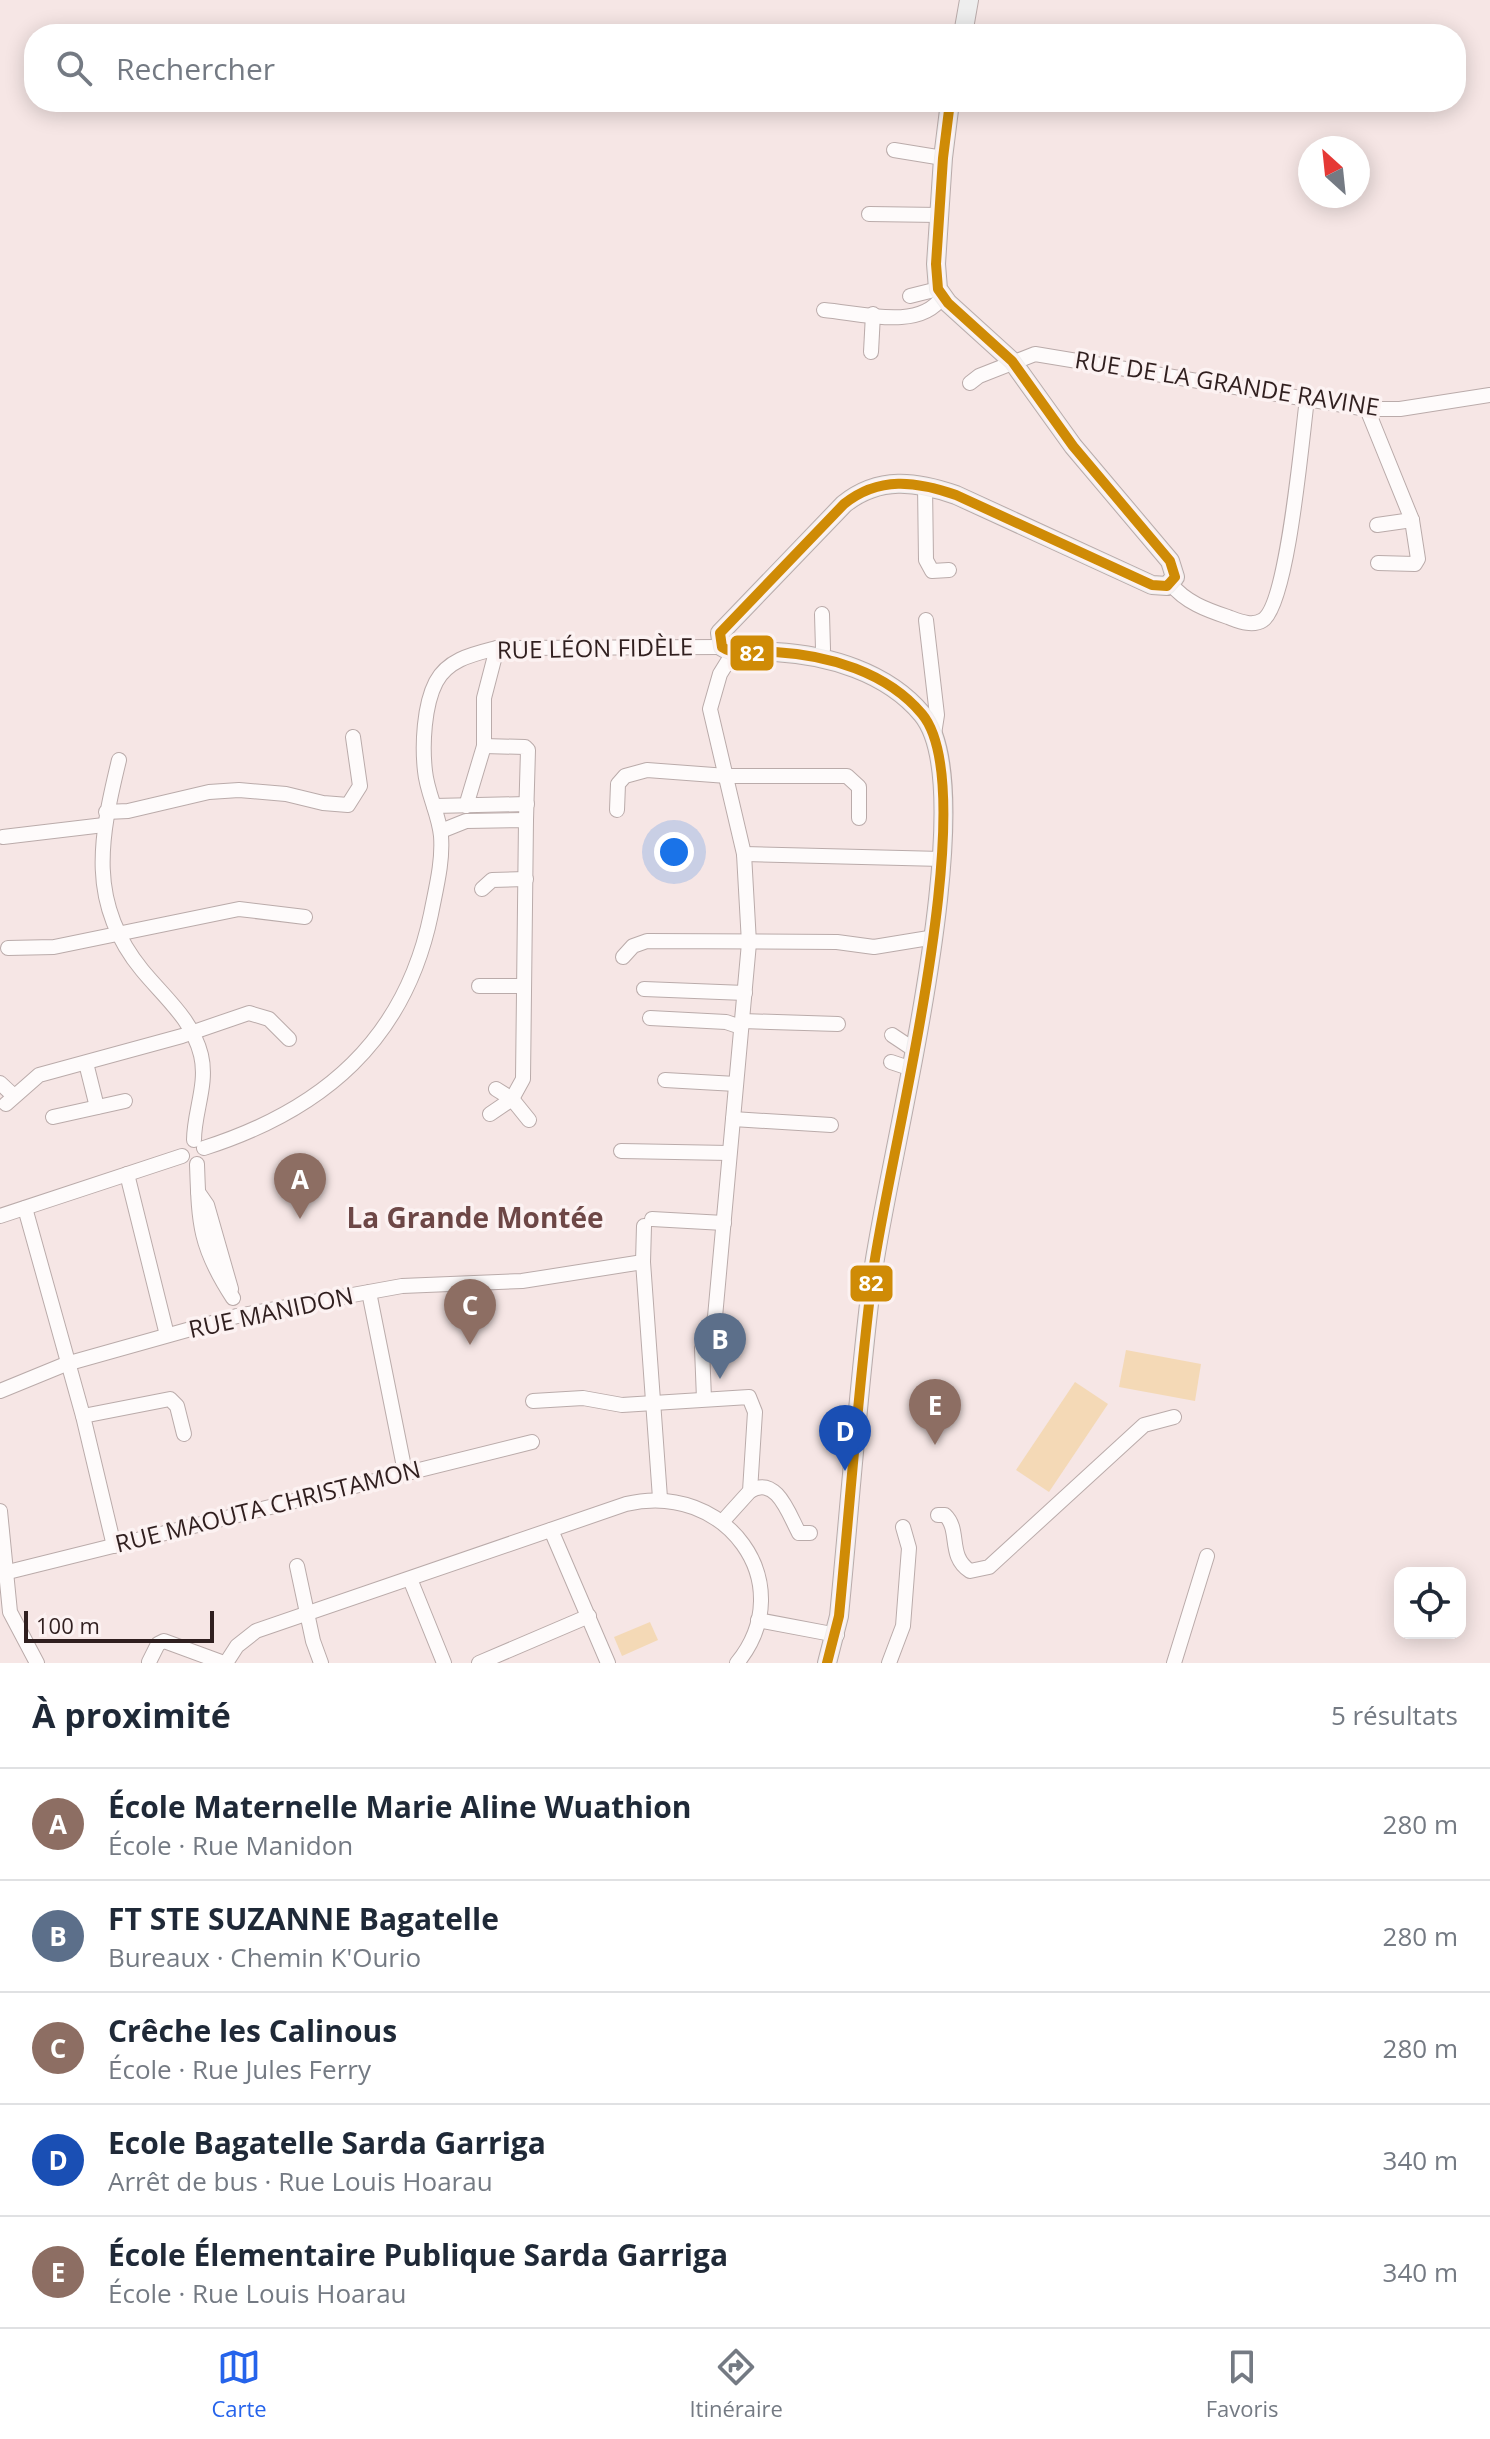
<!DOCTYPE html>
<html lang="fr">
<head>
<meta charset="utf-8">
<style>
	body { margin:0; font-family:"Open Sans",sans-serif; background:#f6f6f7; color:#1f2937 }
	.controls { position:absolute; right:24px; bottom:24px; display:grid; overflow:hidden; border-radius:16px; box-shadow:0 4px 20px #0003 }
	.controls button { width:72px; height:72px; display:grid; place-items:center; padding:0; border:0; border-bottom:2px solid #e0e1e3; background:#fff; color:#1f2937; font:40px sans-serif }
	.compass { position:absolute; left:1298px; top:136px; width:72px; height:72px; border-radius:50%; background:#fff; box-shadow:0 4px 20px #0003; rotate:333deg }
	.scale { position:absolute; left:24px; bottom:20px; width:190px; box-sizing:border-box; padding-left:8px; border:4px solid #301f1f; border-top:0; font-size:22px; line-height:28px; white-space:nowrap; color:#301f1f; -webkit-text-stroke:6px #fcf2f2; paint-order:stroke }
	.you { position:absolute; left:674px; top:852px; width:28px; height:28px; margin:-20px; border:6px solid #fff; border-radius:50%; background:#1a73e8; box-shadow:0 0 0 12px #1a73e833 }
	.badge { display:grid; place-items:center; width:52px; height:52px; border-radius:50%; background:#2563eb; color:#fff; font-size:26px; font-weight:700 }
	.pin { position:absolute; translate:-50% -66px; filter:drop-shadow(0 2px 4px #0008) }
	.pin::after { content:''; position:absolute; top:42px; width:28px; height:24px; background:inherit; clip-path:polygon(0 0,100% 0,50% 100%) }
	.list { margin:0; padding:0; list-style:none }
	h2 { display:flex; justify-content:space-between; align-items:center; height:104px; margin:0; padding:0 32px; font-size:34px }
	h2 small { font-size:26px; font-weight:400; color:#747a83 }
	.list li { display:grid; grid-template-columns:52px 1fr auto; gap:24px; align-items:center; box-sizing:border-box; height:112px; padding:0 32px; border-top:2px solid #e0e1e3 }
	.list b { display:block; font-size:30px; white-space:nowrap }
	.list p { margin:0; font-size:26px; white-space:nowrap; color:#747a83 }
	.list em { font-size:26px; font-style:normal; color:#747a83 }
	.icon { flex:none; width:44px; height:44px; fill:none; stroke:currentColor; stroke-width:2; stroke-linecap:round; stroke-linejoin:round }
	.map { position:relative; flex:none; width:1490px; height:1663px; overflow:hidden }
	.search { position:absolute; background:#fff; box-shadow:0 4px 20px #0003; left:24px; right:24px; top:24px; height:88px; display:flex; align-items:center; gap:20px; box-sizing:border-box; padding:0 28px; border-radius:32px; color:#747a83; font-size:30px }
	.sheet { height:664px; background:#fff }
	nav { display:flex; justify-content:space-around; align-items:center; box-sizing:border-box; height:112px; border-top:2px solid #e0e1e3; background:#fff; font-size:22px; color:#747a83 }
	nav a { display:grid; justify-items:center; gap:4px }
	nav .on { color:#2563eb }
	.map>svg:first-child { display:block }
	.green { fill:#f4d9b6 }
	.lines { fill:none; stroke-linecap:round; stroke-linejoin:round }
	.street-casing { stroke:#baabaa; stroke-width:16 }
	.secondary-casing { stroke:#baabaa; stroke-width:20 }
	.street { stroke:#fefbfb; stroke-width:14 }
	.secondary { stroke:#eee; stroke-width:18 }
	.bus-1-casing { stroke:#fcf2f2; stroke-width:16 }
	.bus-1 { stroke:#cf8b06; stroke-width:10 }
	.labels { text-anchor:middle; stroke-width:7; stroke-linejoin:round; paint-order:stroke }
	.street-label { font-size:24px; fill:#301f1f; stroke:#fcf2f2 }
	.quarter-label { font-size:28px; font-weight:bold; fill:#6d4746; stroke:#fcf2f2 }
	.line-badge { stroke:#fcf2f2; stroke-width:3 }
	.badge-label { font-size:22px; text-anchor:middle; font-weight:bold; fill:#fff }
</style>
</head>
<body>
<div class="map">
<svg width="1490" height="1663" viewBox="0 0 1490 1663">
	<rect width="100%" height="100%" fill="#f6e6e5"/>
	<g class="green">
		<path d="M1126 1350 1201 1364 1195 1401 1119 1387Z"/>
		<path d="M1075 1382 1108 1404 1049 1492 1016 1470Z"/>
		<path d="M650 1622 658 1640 622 1656 614 1637Z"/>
	</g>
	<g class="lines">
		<g class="street-casing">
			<g id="street">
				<path d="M894 150 943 158"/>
				<path d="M869 214 939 215"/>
				<path d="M910 296 938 289"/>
				<path d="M824 310C860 313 920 331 942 297"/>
				<path d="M871 352 873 314"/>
				<path d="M970 383 979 376 1035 354 1367 409H1400L1490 395"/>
				<path d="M1367 409 1412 520 1418 559 1415 564 1378 563"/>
				<path d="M925 485 926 560 932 571 949 570"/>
				<path d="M1377 525 1412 520"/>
				<path d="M1171 584C1185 602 1207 610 1228 617 1239 621 1252 627 1263 620 1288 603 1302 436 1307 399"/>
				<path d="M926 620 937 715 934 734"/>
				<path d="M819 659 823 649 822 614"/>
				<path d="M484 746 525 747 528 750 526 820"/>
				<path d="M119 760C100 838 87 903 142 970 165 998 192 1019 201 1055 208 1084 194 1112 194 1140"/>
				<path d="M434 806 527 804"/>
				<path d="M466 806 484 746V698L497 648"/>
				<path d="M617 810 618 784 625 776 647 770 727 776H847L859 787V818"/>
				<path d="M106 812 128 811 209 792 239 790 286 794 323 803 348 805 360 786 353 737"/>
				<path d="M441 831 466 821 526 820 523 1079 512 1099 490 1114"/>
				<path d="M3 837 104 825"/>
				<path d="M744 854 942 859"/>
				<path d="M482 889 492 880 526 879"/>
				<path d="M8 948 54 947 239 909 305 917"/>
				<path d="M623 957 633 946 647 941 837 942 874 947 935 937"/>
				<path d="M479 986H523"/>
				<path d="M644 989 745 993"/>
				<path d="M650 1018 726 1022 741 1027"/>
				<path d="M742 1021 838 1024"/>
				<path d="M892 1035 913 1049"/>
				<path d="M891 1062 909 1068"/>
				<path d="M86 1063 97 1107"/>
				<path d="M665 1080 736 1084"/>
				<path d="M0 1083 14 1096"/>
				<path d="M496 1089 512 1099 529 1120"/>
				<path d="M6 1104 39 1075 182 1036 249 1013 269 1019 289 1039"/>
				<path d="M53 1117 125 1101"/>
				<path d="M733 1119 831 1125"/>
				<path d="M204 1148C323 1110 405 1040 431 914 436 888 443 862 441 836 439 814 427 793 425 771 422 745 424 705 436 682 448 659 474 654 497 648L722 647"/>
				<path d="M621 1151 729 1153"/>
				<path d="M197 1164C199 1223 199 1246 233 1298"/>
				<path d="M127 1174 167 1335"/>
				<path d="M198 1192 207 1205 231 1289"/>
				<path d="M25 1208 83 1416 114 1546"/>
				<path d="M0 1216 182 1156"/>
				<path d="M652 1219 724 1223"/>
				<path d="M644 1226 643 1262 660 1498"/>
				<path d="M369 1292 405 1472"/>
				<path d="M0 1391 66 1364 237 1316 402 1286 522 1281 643 1262"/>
				<path d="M704 1399 702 1348 715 1317 749 943 744 854 710 709 720 674 733 653"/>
				<path d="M533 1401 583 1398 622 1405 749 1397 755 1412 750 1491 722 1522"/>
				<path d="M83 1416 170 1399 177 1406 184 1434"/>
				<path d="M750 1491C777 1475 789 1515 799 1533H810"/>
				<path d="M0 1511 10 1612 37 1663"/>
				<path d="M938 1515H945C961 1530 947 1556 970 1571L989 1567 1144 1425 1174 1417"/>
				<path d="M551 1530 608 1663"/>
				<path d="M297 1566 313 1641 321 1663"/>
				<path d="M4 1573 532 1442"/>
				<path d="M410 1579 444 1663"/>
				<path d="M758 1620 837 1635"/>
				<path d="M149 1662 158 1644 164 1641 224 1663"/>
				<path d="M226 1663 237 1646 256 1631 626 1504C725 1480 802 1583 737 1663"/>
				<path d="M479 1663 589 1616"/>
				<path d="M889 1663 903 1626 909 1548 903 1527"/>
				<path d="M1174 1663 1207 1556"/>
			</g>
		</g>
		<g class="secondary-casing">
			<g id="secondary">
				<path d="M963 34 969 0"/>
				<path d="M827 1663 839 1616C850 1504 858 1391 872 1279 885 1169 987 792 922 714 887 672 828 655 775 652 758 652 737 657 722 647L720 633 844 504C879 476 916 481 956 495L1152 585 1167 586 1175 577 1170 561 1073 446 1012 361 948 303 938 289 936 264 943 158 950 102"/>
			</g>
		</g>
		<use href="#street" class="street"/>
		<use href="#secondary" class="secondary"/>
		<g class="bus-1-casing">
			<path id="bus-1" d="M827 1663 839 1616C850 1504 858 1391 872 1279 885 1169 987 792 922 714 887 672 828 655 775 652 758 652 737 657 722 647L720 633 844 504C879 476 916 481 956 495L1152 585 1167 586 1175 577 1170 561 1073 446 1012 361 948 303 938 289 936 264 943 158 950 102"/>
		</g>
		<use href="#bus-1" class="bus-1"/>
	</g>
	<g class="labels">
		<g class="street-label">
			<text transform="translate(1227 384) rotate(9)" y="8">RUE DE LA GRANDE RAVINE</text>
			<text transform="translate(595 649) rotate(-1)" y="8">RUE LÉON FIDÈLE</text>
			<text transform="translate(271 1313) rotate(-12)" y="8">RUE MANIDON</text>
			<text transform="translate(268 1507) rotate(-14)" y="8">RUE MAOUTA CHRISTAMON</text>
		</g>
		<g class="quarter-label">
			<text x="475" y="1228">La Grande Montée</text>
		</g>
	</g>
	<g class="line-badge">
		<rect x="729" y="634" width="46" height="38" rx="8" fill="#cf8b06"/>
		<rect x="849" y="1264" width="45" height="39" rx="8" fill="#cf8b06"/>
	</g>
	<g class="badge-label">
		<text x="752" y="661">82</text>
		<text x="871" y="1291">82</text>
	</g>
</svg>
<div class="controls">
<button><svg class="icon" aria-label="locate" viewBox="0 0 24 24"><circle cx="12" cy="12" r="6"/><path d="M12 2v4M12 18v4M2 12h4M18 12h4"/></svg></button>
</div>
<svg class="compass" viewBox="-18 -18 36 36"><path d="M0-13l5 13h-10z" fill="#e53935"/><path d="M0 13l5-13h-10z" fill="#747a83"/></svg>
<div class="scale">100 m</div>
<div class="you"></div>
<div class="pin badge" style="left:300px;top:1219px;background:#8d6e63">A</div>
<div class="pin badge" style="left:720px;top:1379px;background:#5c6f8a">B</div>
<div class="pin badge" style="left:470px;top:1345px;background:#8d6e63">C</div>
<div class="pin badge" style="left:845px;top:1471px;background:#1a4fb4">D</div>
<div class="pin badge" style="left:935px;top:1445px;background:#8d6e63">E</div>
<div class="search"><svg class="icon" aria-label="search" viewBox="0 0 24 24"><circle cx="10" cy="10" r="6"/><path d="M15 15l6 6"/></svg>Rechercher</div>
</div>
<section class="sheet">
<h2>À proximité<small>5 résultats</small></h2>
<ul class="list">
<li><span class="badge" style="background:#8d6e63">A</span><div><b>École Maternelle Marie Aline Wuathion</b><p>École · Rue Manidon</p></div><em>280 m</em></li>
<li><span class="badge" style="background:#5c6f8a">B</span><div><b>FT STE SUZANNE Bagatelle</b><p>Bureaux · Chemin K'Ourio</p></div><em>280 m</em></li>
<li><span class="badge" style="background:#8d6e63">C</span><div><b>Crêche les Calinous</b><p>École · Rue Jules Ferry</p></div><em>280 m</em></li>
<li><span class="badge" style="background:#1a4fb4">D</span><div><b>Ecole Bagatelle Sarda Garriga</b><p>Arrêt de bus · Rue Louis Hoarau</p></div><em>340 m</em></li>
<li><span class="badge" style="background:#8d6e63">E</span><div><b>École Élementaire Publique Sarda Garriga</b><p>École · Rue Louis Hoarau</p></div><em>340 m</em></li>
</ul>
</section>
<nav>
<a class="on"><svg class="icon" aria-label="map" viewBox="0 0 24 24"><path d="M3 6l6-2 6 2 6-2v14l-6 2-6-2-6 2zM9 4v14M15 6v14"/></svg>Carte</a>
<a><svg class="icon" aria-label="directions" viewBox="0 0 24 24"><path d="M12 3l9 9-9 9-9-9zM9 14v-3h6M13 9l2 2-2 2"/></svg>Itinéraire</a>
<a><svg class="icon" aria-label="saved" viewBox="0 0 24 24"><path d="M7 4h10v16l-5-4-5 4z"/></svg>Favoris</a>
</nav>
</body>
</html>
